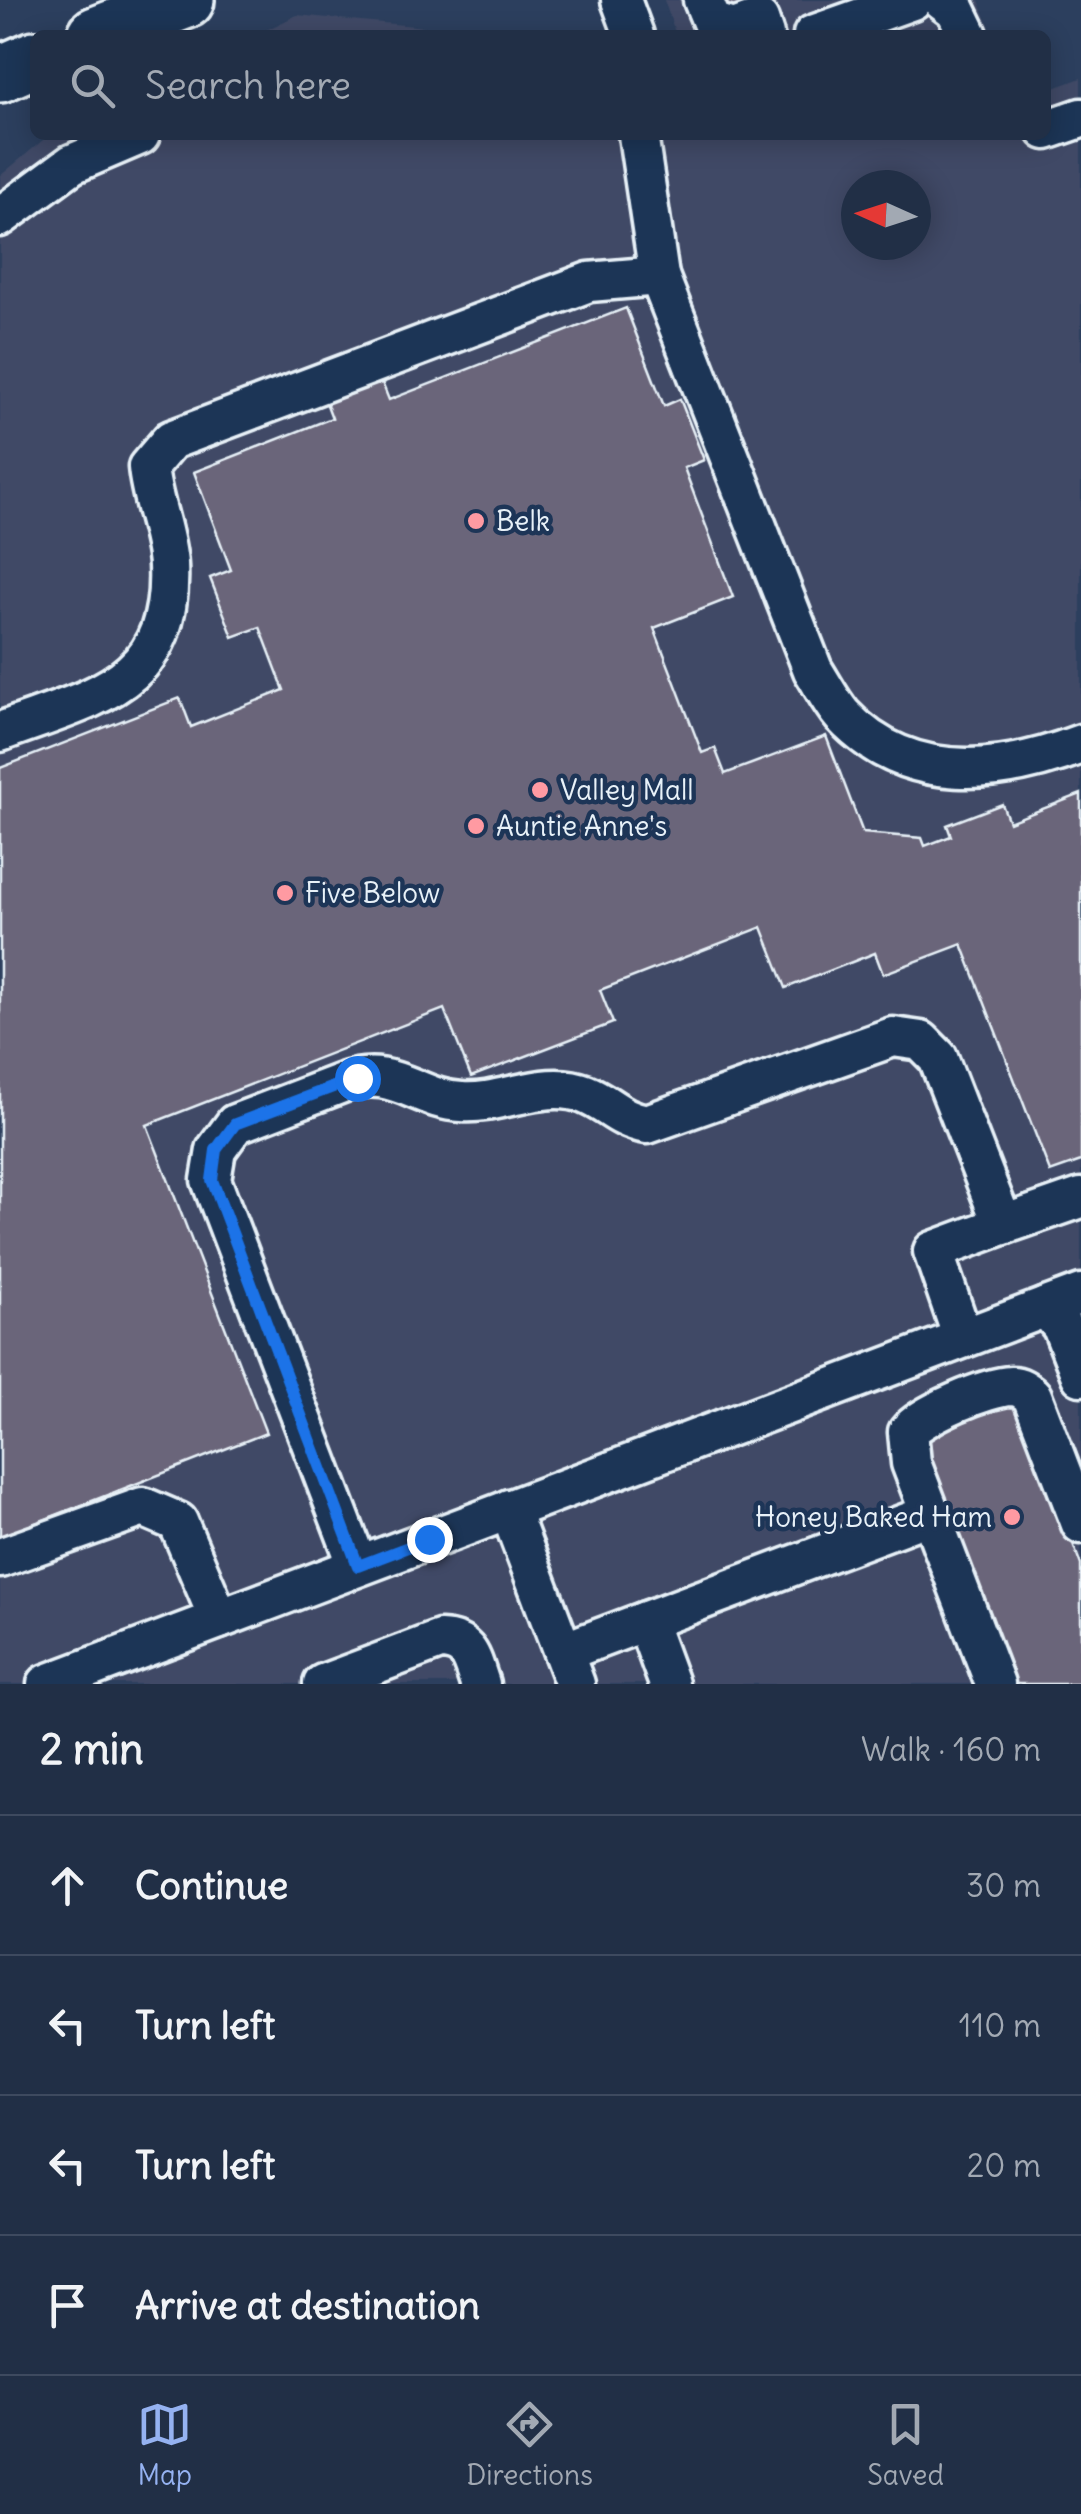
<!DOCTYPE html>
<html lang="en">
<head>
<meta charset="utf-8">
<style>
	body { margin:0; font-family:Delius,sans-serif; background:#29374d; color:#f1f3f6 }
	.compass { position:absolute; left:841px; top:170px; width:90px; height:90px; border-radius:50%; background:#212f46; box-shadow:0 5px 25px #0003; rotate:273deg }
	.stop { position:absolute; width:30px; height:30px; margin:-22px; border:8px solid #1a73e8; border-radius:50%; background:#fff }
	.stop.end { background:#1a73e8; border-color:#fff; box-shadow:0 2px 10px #0008 }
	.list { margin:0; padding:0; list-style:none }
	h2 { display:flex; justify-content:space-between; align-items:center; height:130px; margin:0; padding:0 40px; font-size:42px }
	h2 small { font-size:32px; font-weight:400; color:#a2a9b3 }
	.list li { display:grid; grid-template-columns:65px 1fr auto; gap:30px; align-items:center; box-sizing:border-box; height:140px; padding:0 40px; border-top:2px solid #3e4a5f }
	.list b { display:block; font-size:38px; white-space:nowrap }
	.list em { font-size:32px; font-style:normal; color:#a2a9b3 }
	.icon { flex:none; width:55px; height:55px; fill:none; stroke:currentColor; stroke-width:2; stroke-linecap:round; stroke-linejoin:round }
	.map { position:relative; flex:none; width:1081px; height:1684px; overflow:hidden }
	.search { position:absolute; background:#212f46; box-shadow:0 5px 25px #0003; left:30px; right:30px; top:30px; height:110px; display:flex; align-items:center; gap:25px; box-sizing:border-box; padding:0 35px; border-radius:15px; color:#a2a9b3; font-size:38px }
	.sheet { height:690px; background:#212f46 }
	nav { display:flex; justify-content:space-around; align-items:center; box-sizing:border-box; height:140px; border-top:2px solid #3e4a5f; background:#212f46; font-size:28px; color:#a2a9b3 }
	nav a { display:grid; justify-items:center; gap:5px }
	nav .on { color:#95b2f1 }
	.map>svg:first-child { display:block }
	.built { fill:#3f4a66; fill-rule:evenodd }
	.building { fill:#6a657a; stroke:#e8f1f8; stroke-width:2.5 }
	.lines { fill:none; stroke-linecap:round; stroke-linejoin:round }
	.minor-casing { stroke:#e8f1f8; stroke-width:45 }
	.highway-casing { stroke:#e8f1f8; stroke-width:62 }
	.minor { stroke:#1d3557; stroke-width:38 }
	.highway { stroke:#1d3557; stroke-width:55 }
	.route { stroke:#1a73e8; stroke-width:12 }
	.poi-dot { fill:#ff9aa2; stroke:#1d3557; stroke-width:4 }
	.labels { text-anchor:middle; stroke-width:9; stroke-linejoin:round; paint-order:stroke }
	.poi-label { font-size:28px; fill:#e8f1f8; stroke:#1d3557; text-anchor:start }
</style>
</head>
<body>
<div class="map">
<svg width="1081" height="1684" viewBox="0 0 1081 1684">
	<rect width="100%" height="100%" fill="#2c3f5e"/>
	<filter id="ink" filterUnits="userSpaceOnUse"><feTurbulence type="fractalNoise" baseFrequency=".01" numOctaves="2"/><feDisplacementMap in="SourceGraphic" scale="20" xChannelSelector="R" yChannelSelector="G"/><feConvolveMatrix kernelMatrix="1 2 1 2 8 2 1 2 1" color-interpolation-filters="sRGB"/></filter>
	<g filter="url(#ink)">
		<g class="built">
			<path d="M664 0H979L993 35H676Z"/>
			<path d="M297 15 511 35H256Z"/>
			<path d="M1081 78V1684H0V176L49 135H1046V91ZM856 185H916V245H856Z"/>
		</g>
		<g class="building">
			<path d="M721 0H775L727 17Z"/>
			<path d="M626 308 664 406 680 399 704 460 684 468 733 597 654 628 702 753 715 748 725 774 826 736 863 833 922 838 925 846 951 836 947 825 1002 804 1009 822 1081 794V1161L1050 1172 962 944 883 974 875 953 786 988 762 927 600 990 613 1023 471 1077 444 1009 147 1125 266 1433 0 1537V768L180 698 191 727 284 690 260 627 233 637 210 578 231 570 194 472 332 418 324 397 379 375 389 400Z"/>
			<path d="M1018 1397 1081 1565V1684H1014L920 1434Z"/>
		</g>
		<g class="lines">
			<g class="minor-casing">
				<g id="minor">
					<path d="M621 0 634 35"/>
					<path d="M703 0 712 22 734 29 759 20 764 35"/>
					<path d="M943 0 956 10 968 35"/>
					<path d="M813 35 912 0"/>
					<path d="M1046 130 1081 118"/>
					<path d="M638 135 659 276 813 670C822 684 831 702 842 715 908 786 1000 775 1081 744"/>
					<path d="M0 217 72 164 140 135"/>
					<path d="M0 732C92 697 174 686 168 565 166 533 151 500 148 467L171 440 589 282 659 276"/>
					<path d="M1003 1225 1081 1198"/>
					<path d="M1046 1307 1062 1327 1081 1376"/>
					<path d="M509 1509 575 1684"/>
					<path d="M0 1558 143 1507 178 1522 219 1619"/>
					<path d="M358 1566 211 1180 216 1150 235 1124 342 1083C394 1064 416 1100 462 1102 503 1105 545 1078 585 1094 610 1104 618 1119 647 1124L893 1037 921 1041 938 1058 1003 1225 933 1251 963 1338"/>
					<path d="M646 1621 669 1684"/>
					<path d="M563 1652 931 1514"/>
					<path d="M47 1684 1081 1294"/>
					<path d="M323 1684 440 1640C470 1641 471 1658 480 1684"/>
					<path d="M995 1684 911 1463 908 1432C922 1414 987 1387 1011 1386 1020 1386 1025 1390 1032 1396L1081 1524"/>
				</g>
			</g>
			<g class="highway-casing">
				<g id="highway">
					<path d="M96 35 186 0"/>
					<path d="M0 74 35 59"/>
				</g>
			</g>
			<use href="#minor" class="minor"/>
			<use href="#highway" class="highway"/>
		</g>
	</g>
	<g class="lines" filter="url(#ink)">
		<path class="route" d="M357 1078 235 1124 216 1150 212 1180 358 1566 429 1539"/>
	</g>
	<g class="poi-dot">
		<circle cx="476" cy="521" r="10"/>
		<circle cx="540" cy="790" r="10"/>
		<circle cx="476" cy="826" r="10"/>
		<circle cx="285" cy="893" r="10"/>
		<circle cx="1012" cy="1517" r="10"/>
	</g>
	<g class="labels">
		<g class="poi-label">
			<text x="496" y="531">Belk</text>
			<text x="560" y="800">Valley Mall</text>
			<text x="496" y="836">Auntie Anne's</text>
			<text x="305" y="903">Five Below</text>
			<text x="992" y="1527" text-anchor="end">Honey Baked Ham</text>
		</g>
	</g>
</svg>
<svg class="compass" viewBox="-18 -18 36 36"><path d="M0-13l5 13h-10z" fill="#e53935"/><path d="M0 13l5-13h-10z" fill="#a2a9b3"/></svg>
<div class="stop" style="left:357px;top:1078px"></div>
<div class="stop end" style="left:429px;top:1539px"></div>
<div class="search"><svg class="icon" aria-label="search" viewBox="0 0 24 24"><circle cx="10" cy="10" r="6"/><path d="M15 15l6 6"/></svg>Search here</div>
</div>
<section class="sheet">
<h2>2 min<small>Walk · 160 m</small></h2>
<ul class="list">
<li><svg class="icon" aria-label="ahead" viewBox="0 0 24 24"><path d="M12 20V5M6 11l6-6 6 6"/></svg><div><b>Continue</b></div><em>30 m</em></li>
<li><svg class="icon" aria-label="left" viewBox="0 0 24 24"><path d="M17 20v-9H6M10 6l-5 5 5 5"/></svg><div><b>Turn left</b></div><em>110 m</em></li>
<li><svg class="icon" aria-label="left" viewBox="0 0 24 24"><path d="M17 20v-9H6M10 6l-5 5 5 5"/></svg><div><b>Turn left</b></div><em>20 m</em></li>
<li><svg class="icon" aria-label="arrive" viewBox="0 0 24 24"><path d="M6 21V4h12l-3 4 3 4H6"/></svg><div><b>Arrive at destination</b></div></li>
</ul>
</section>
<nav>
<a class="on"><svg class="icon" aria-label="map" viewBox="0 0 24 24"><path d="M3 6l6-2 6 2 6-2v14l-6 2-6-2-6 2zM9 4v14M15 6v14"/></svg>Map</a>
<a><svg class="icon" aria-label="directions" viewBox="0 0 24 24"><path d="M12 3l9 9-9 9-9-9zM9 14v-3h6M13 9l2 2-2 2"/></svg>Directions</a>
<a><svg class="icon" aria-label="saved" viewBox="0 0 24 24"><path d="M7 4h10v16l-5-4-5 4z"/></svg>Saved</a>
</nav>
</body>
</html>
